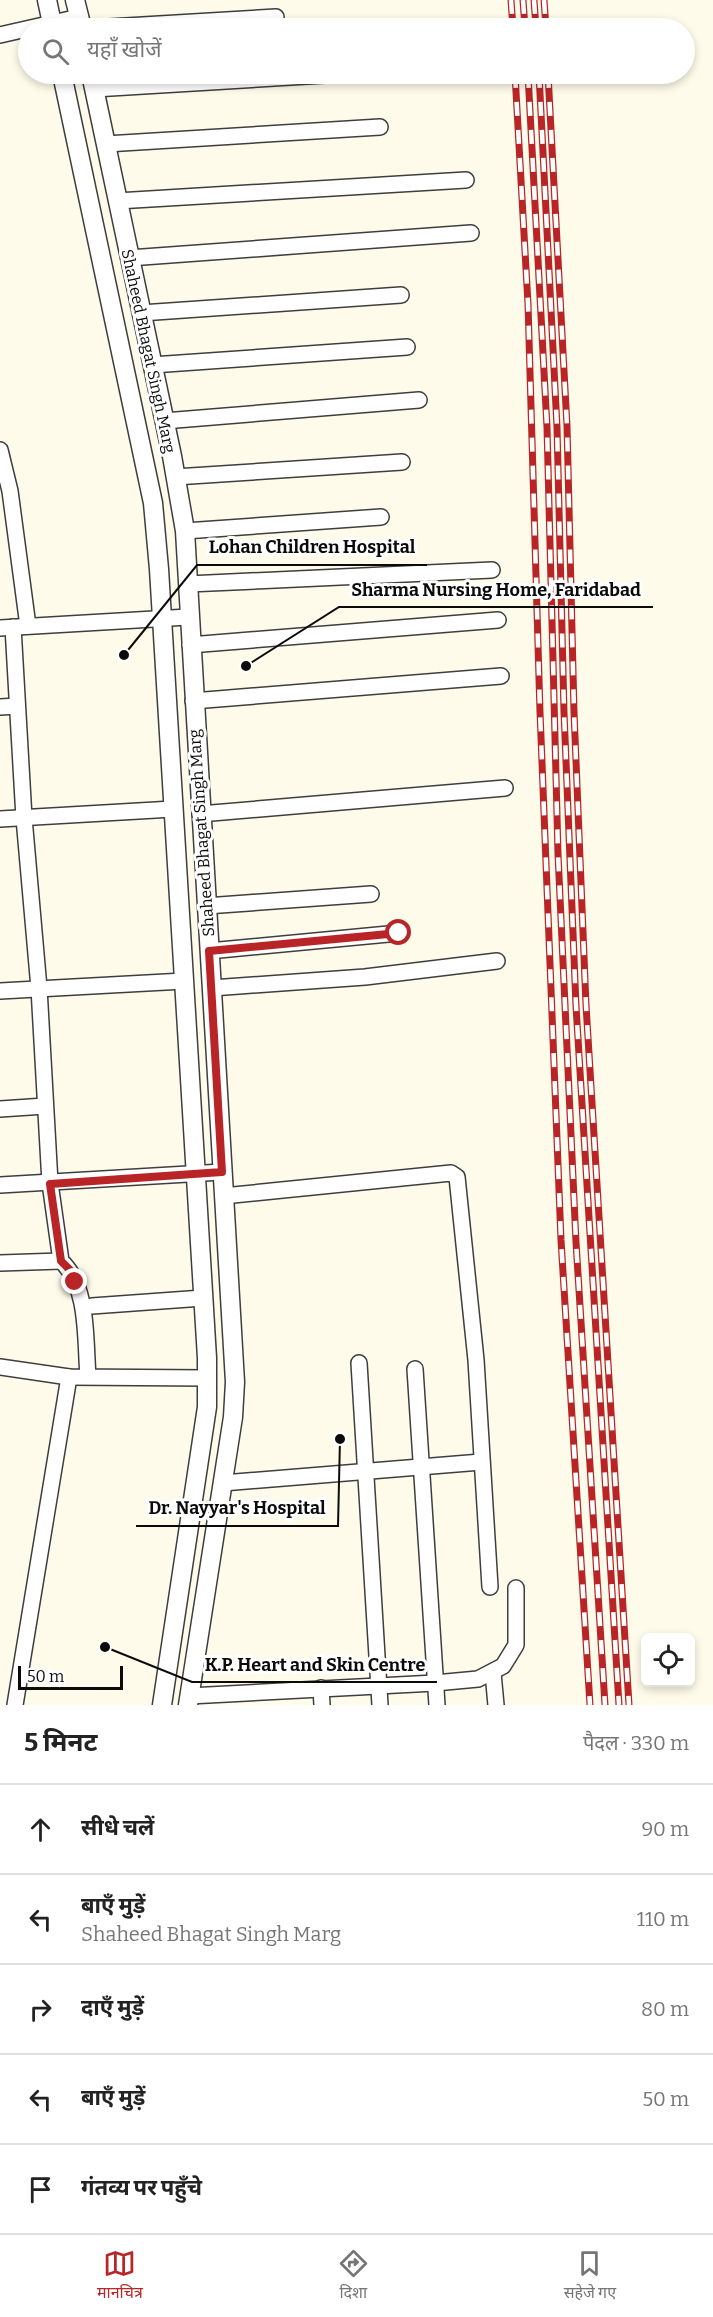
<!DOCTYPE html>
<html lang="hi">
<head>
<meta charset="utf-8">
<style>
	body { margin:0; font-family:Bitter,"Noto Sans Devanagari",serif; background:#f2f2f2; color:#222 }
	.controls { position:absolute; right:18px; bottom:18px; display:grid; overflow:hidden; border-radius:9px; box-shadow:0 3px 9px #0003 }
	.controls button { width:54px; height:54px; display:grid; place-items:center; padding:0; border:0; border-bottom:2px solid #e0e0e0; background:#fff; color:#222; font:30px sans-serif }
	.scale { position:absolute; left:18px; bottom:15px; width:105px; box-sizing:border-box; padding-left:6px; border:3px solid #0b0b0b; border-top:0; font-size:16px; line-height:21px; white-space:nowrap; color:#0b0b0b; -webkit-text-stroke:4px #fff; paint-order:stroke }
	.stop { position:absolute; width:18px; height:18px; margin:-14px; border:4px solid #b92527; border-radius:50%; background:#fff }
	.stop.end { background:#b92527; border-color:#fff; box-shadow:0 2px 6px #0008 }
	.list { margin:0; padding:0; list-style:none }
	h2 { display:flex; justify-content:space-between; align-items:center; height:78px; margin:0; padding:0 24px; font-size:26px }
	h2 small { font-size:20px; font-weight:400; color:#767676 }
	.list li { display:grid; grid-template-columns:39px 1fr auto; gap:18px; align-items:center; box-sizing:border-box; height:90px; padding:0 24px; border-top:2px solid #e0e0e0 }
	.list b { display:block; font-size:22px; white-space:nowrap }
	.list p { margin:0; font-size:20px; white-space:nowrap; color:#767676 }
	.list em { font-size:20px; font-style:normal; color:#767676 }
	.icon { flex:none; width:33px; height:33px; fill:none; stroke:currentColor; stroke-width:2; stroke-linecap:round; stroke-linejoin:round }
	.map { position:relative; flex:none; width:713px; height:1705px; overflow:hidden }
	.search { position:absolute; background:#fff; box-shadow:0 3px 9px #0003; left:18px; right:18px; top:18px; height:66px; display:flex; align-items:center; gap:15px; box-sizing:border-box; padding:0 21px; border-radius:33px; color:#767676; font-size:22px }
	.sheet { height:528px; background:#fff }
	nav { display:flex; justify-content:space-around; align-items:center; box-sizing:border-box; height:84px; border-top:2px solid #e0e0e0; background:#fff; font-size:16px; color:#767676 }
	nav a { display:grid; justify-items:center; gap:3px }
	nav .on { color:#b92527 }
	.map>svg:first-child { display:block }
	.lines { fill:none; stroke-linecap:round; stroke-linejoin:round }
	.minor-casing { stroke:#3e3e3e; stroke-width:18 }
	.tertiary-casing { stroke:#3e3e3e; stroke-width:21 }
	.minor { stroke:#fff; stroke-width:15 }
	.tertiary { stroke:#fff; stroke-width:18 }
	.rail-casing { stroke:#b92527; stroke-width:7 }
	.rail { stroke:#fff; stroke-width:4.5; stroke-dasharray:14; stroke-linecap:butt }
	.route { stroke:#b92527; stroke-width:8 }
	.labels { text-anchor:middle; stroke-width:6; stroke-linejoin:round; paint-order:stroke }
	.street-label { font-size:16px; fill:#0b0b0b; stroke:#fff }
	.leader { fill:none; stroke:#0b0b0b; stroke-width:2 }
	.callout-dot { fill:#0b0b0b; stroke:#fff; stroke-width:2 }
	.callout-label { font-size:18px; text-anchor:middle; font-weight:bold; fill:#0b0b0b; stroke:#fff; stroke-width:6; stroke-linejoin:round; paint-order:stroke }
</style>
</head>
<body>
<div class="map">
<svg width="713" height="1705" viewBox="0 0 713 1705">
	<rect width="100%" height="100%" fill="#fffbea"/>
	<g class="lines">
		<g class="minor-casing">
			<g id="minor">
				<path d="M92 28 276 17"/>
				<path d="M0 35 79 17"/>
				<path d="M94 89 341 74"/>
				<path d="M106 144 380 127"/>
				<path d="M117 201 466 180"/>
				<path d="M129 258 471 233"/>
				<path d="M141 313 401 295"/>
				<path d="M152 365 407 347"/>
				<path d="M164 421 419 400"/>
				<path d="M0 450 10 491 28 626"/>
				<path d="M175 477 402 462"/>
				<path d="M185 531 381 517"/>
				<path d="M188 584 492 570"/>
				<path d="M13 627 24 818 39 988 50 1183 61 1261C89 1286 85 1341 88 1376"/>
				<path d="M0 628 188 617"/>
				<path d="M190 645 498 620"/>
				<path d="M193 701 501 676"/>
				<path d="M0 707 17 706"/>
				<path d="M200 814 505 788"/>
				<path d="M0 819 173 809"/>
				<path d="M206 906 371 894"/>
				<path d="M209 951 399 933"/>
				<path d="M212 988 365 977 497 961"/>
				<path d="M0 991 184 981"/>
				<path d="M0 1109 45 1106"/>
				<path d="M0 1185 222 1172"/>
				<path d="M223 1196 451 1173 457 1177 476 1360 490 1587"/>
				<path d="M0 1263 61 1261"/>
				<path d="M92 1306 203 1298"/>
				<path d="M359 1363 380 1705"/>
				<path d="M0 1367 69 1377 207 1378"/>
				<path d="M415 1369 437 1705"/>
				<path d="M223 1483 481 1462"/>
				<path d="M493 1673 496 1705"/>
				<path d="M321 1688 322 1705"/>
				<path d="M189 1696 435 1683 478 1679 503 1666 516 1645V1588"/>
				<path d="M15 1705 69 1377"/>
			</g>
		</g>
		<g class="tertiary-casing">
			<g id="tertiary">
				<path d="M47 0 53 28"/>
				<path d="M75 0 82 28"/>
				<path d="M62 74 153 503 159 569 207 1358V1407L162 1705"/>
				<path d="M91 74 172 456 185 531 235 1382 233 1417 188 1705"/>
			</g>
		</g>
		<use href="#minor" class="minor"/>
		<use href="#tertiary" class="tertiary"/>
		<g class="rail-casing">
			<g id="rail">
				<path d="M511 0 513 28"/>
				<path d="M523 0 525 28"/>
				<path d="M534 0 536 28"/>
				<path d="M544 0 546 28"/>
				<path d="M515 74 528 304 540 712 561 1240 590 1705"/>
				<path d="M528 74 547 427 558 854 576 1242 605 1705"/>
				<path d="M539 74 557 427 564 712 576 1006 619 1705"/>
				<path d="M548 74 567 426 574 712 586 1005 629 1705"/>
			</g>
		</g>
		<use href="#rail" class="rail"/>
	</g>
	<g class="lines">
		<path class="route" d="M75 1282 70 1270 61 1261 50 1184 222 1172 209 951 399 933"/>
	</g>
	<g class="labels">
		<g class="street-label">
			<text transform="translate(149 351) rotate(78)" y="6">Shaheed Bhagat Singh Marg</text>
			<text transform="translate(201 833) rotate(-94)" y="6">Shaheed Bhagat Singh Marg</text>
		</g>
	</g>
	<path class="leader" d="M124 655L197 565H427M246 666L339 607H653M340 1439L338 1526H136M105 1647L192 1682H437"/>
	<g class="callout-dot">
		<circle cx="124" cy="655" r="6"/>
		<circle cx="246" cy="666" r="6"/>
		<circle cx="340" cy="1439" r="6"/>
		<circle cx="105" cy="1647" r="6"/>
	</g>
	<g class="callout-label">
		<text x="312" y="553">Lohan Children Hospital</text>
		<text x="496" y="596">Sharma Nursing Home, Faridabad</text>
		<text x="237" y="1514">Dr. Nayyar's Hospital</text>
		<text x="315" y="1671">K.P. Heart and Skin Centre</text>
	</g>
</svg>
<div class="controls">
<button><svg class="icon" aria-label="locate" viewBox="0 0 24 24"><circle cx="12" cy="12" r="6"/><path d="M12 2v4M12 18v4M2 12h4M18 12h4"/></svg></button>
</div>
<div class="scale">50 m</div>
<div class="stop" style="left:399px;top:933px"></div>
<div class="stop end" style="left:75px;top:1282px"></div>
<div class="search"><svg class="icon" aria-label="search" viewBox="0 0 24 24"><circle cx="10" cy="10" r="6"/><path d="M15 15l6 6"/></svg>यहाँ खोजें</div>
</div>
<section class="sheet">
<h2>5 मिनट<small>पैदल · 330 m</small></h2>
<ul class="list">
<li><svg class="icon" aria-label="ahead" viewBox="0 0 24 24"><path d="M12 20V5M6 11l6-6 6 6"/></svg><div><b>सीधे चलें</b></div><em>90 m</em></li>
<li><svg class="icon" aria-label="left" viewBox="0 0 24 24"><path d="M17 20v-9H6M10 6l-5 5 5 5"/></svg><div><b>बाएँ मुड़ें</b><p>Shaheed Bhagat Singh Marg</p></div><em>110 m</em></li>
<li><svg class="icon" aria-label="right" viewBox="0 0 24 24"><path d="M7 20v-9h11M14 6l5 5-5 5"/></svg><div><b>दाएँ मुड़ें</b></div><em>80 m</em></li>
<li><svg class="icon" aria-label="left" viewBox="0 0 24 24"><path d="M17 20v-9H6M10 6l-5 5 5 5"/></svg><div><b>बाएँ मुड़ें</b></div><em>50 m</em></li>
<li><svg class="icon" aria-label="arrive" viewBox="0 0 24 24"><path d="M6 21V4h12l-3 4 3 4H6"/></svg><div><b>गंतव्य पर पहुँचे</b></div></li>
</ul>
</section>
<nav>
<a class="on"><svg class="icon" aria-label="map" viewBox="0 0 24 24"><path d="M3 6l6-2 6 2 6-2v14l-6 2-6-2-6 2zM9 4v14M15 6v14"/></svg>मानचित्र</a>
<a><svg class="icon" aria-label="directions" viewBox="0 0 24 24"><path d="M12 3l9 9-9 9-9-9zM9 14v-3h6M13 9l2 2-2 2"/></svg>दिशा</a>
<a><svg class="icon" aria-label="saved" viewBox="0 0 24 24"><path d="M7 4h10v16l-5-4-5 4z"/></svg>सहेजे गए</a>
</nav>
</body>
</html>
